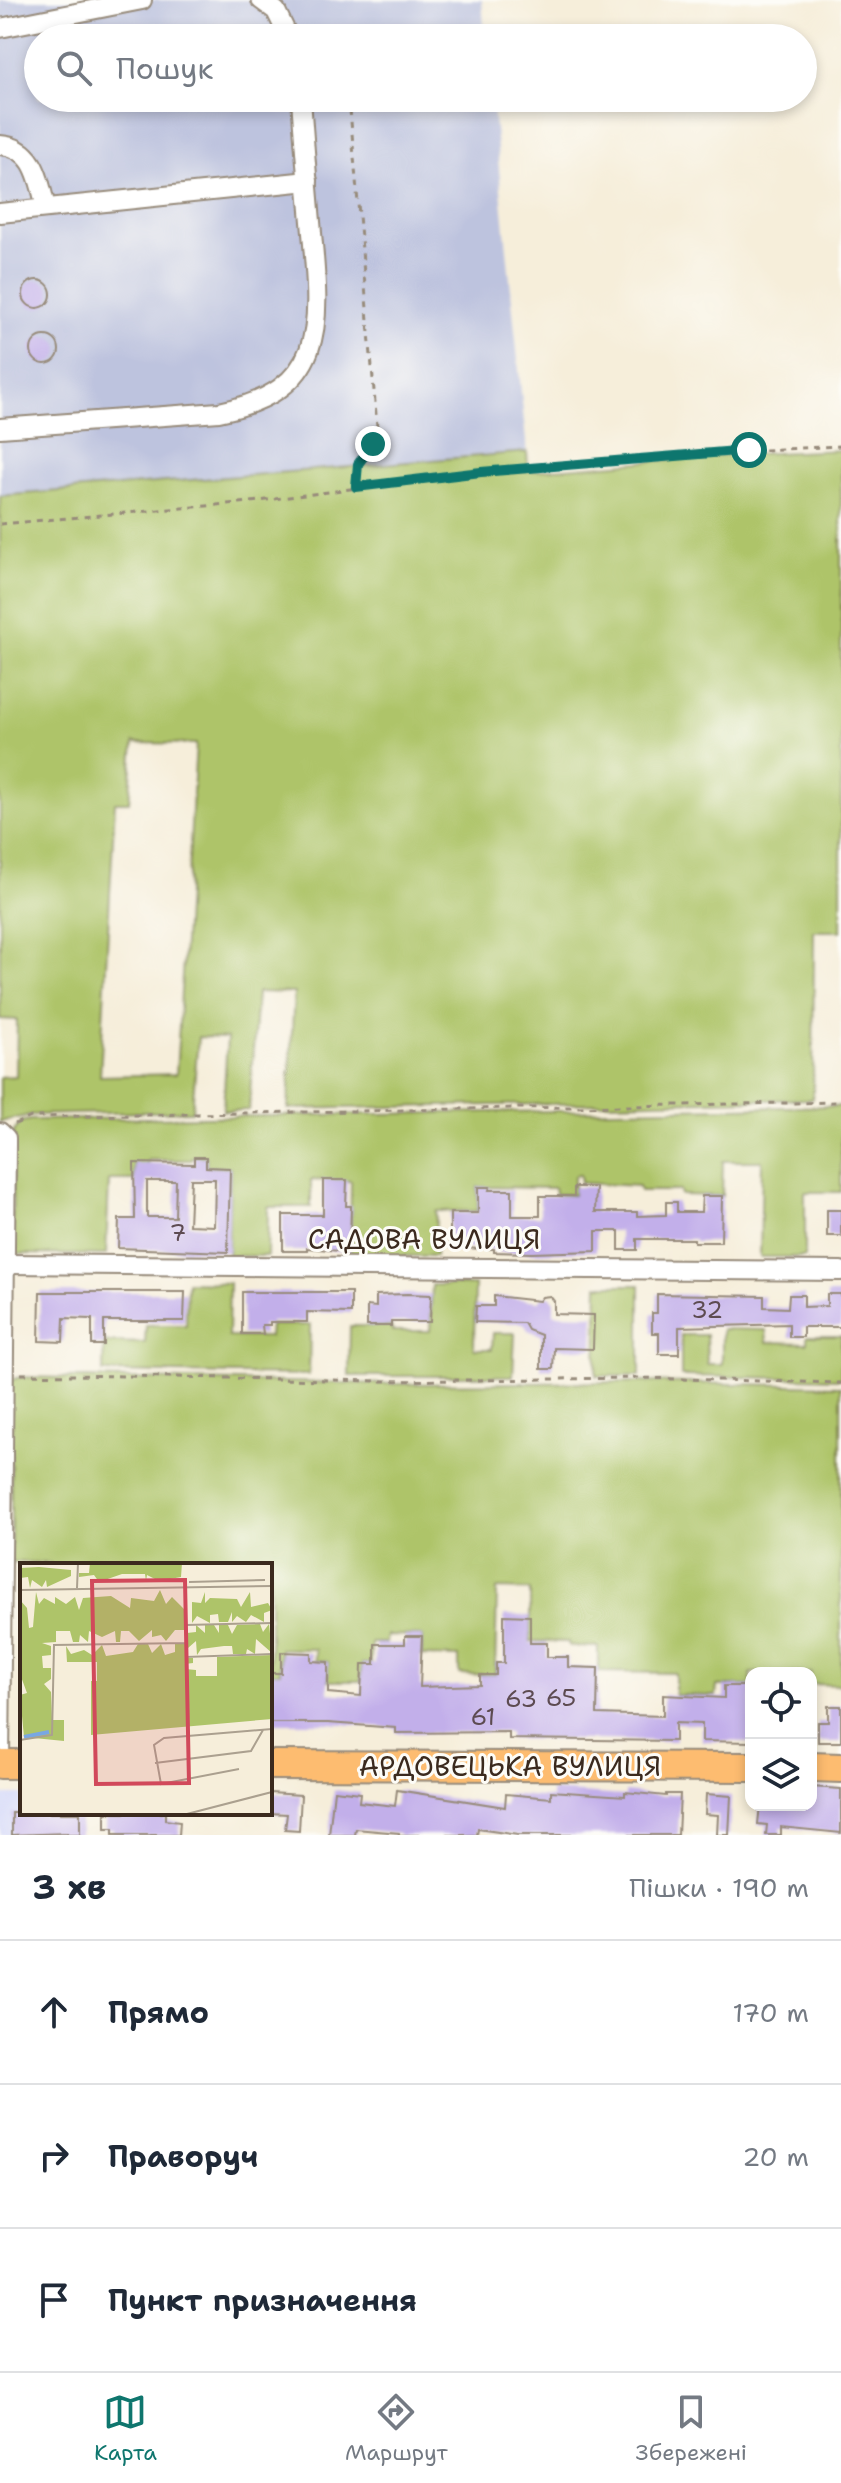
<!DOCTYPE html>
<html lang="uk">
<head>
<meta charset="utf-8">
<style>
	body { margin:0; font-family:"Shantell Sans",sans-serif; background:#f6f6f7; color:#1f2937 }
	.controls { position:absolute; right:24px; bottom:24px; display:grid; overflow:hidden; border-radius:16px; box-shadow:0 4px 12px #0003 }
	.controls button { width:72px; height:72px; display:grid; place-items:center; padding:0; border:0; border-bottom:2px solid #e0e1e3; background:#fff; color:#1f2937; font:40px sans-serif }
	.stop { position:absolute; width:24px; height:24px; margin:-18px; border:6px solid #0f766e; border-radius:50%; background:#fff }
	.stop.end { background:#0f766e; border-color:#fff; box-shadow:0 2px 8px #0008 }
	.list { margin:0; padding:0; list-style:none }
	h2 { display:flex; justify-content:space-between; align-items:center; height:104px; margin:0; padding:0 32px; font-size:34px }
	h2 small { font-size:26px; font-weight:400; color:#747a83 }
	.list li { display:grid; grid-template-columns:52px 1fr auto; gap:24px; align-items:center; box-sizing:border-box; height:144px; padding:0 32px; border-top:2px solid #e0e1e3 }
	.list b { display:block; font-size:30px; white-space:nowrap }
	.list em { font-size:26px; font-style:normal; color:#747a83 }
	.icon { flex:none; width:44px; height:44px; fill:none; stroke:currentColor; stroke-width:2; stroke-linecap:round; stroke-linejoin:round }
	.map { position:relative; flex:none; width:841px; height:1835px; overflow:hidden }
	.search { position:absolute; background:#fff; box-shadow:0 4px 12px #0003; left:24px; right:24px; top:24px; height:88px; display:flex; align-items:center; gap:20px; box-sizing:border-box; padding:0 28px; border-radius:44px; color:#747a83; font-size:30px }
	.sheet { height:536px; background:#fff }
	nav { display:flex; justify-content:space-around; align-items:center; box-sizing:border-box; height:112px; border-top:2px solid #e0e1e3; background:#fff; font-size:22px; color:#747a83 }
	nav a { display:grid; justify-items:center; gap:4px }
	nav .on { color:#0f766e }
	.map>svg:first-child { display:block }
	.built { fill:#d4d8f9 }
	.industrial { fill:#bdc3de }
	.green { fill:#aec469; stroke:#747744; stroke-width:2; fill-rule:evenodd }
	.building { fill:#c2afea; fill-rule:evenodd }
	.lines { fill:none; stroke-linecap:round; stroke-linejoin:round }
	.minor-casing { stroke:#988c7c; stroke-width:22 }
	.highway-casing { stroke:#988c7c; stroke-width:32 }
	.path { stroke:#988c7c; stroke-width:3; stroke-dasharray:6 6; stroke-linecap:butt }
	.minor { stroke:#fff; stroke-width:18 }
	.highway { stroke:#fdbc70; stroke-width:28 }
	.route { stroke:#0f766e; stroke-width:10 }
	.labels { text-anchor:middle; stroke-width:6; stroke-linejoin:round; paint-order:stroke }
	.number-label { font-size:24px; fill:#5d4b51 }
	.street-label { font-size:28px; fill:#3b2a1e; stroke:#fdfcf7 }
	.inset-river { fill:none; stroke:#79a7e2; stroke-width:4 }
	.inset-road { fill:none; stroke:#aba08f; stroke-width:2 }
	.view { fill:#d1495b; fill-opacity:0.15; stroke:#d1495b; stroke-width:4 }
	.inset-edge { fill:none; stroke:#3b2a1e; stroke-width:4 }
</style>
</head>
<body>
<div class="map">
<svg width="841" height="1835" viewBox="0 0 841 1835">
	<rect width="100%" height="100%" fill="#fdfcf7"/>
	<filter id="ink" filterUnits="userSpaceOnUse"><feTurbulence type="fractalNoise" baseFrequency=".0125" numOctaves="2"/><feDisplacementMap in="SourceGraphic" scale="16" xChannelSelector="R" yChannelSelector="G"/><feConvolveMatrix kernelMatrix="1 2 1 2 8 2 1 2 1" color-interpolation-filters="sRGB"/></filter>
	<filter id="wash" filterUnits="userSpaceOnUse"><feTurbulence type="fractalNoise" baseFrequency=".006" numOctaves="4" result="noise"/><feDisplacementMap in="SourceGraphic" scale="32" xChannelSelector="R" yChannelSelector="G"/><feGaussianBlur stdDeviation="1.8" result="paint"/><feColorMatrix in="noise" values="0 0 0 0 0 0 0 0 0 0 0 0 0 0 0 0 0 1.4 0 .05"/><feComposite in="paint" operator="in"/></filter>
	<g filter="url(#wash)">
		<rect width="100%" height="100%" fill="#f6eeda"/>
		<path class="built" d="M0 1795H22V1813H39V1835H0Z"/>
		<path class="industrial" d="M0 0H482L485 38H38V98H492L527 452 0 496Z"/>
		<g class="green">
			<path d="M841 450V931H814L813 1099 288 1109 294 993 257 992 249 1110 223 1111 227 1038 198 1037 192 1111 30 1115 0 1122V1077L16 1076 17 1020 0 1019V496L527 452 528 468 481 472V475L727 455ZM134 743 196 744 176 1074 100 1076 115 802H129Z"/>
			<path d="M841 1106V1192H805V1257H760L762 1161H723L722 1196 681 1195 680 1191H640L639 1186 581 1183 580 1175 574 1176V1195L555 1194 554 1188 478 1187V1211H436L435 1256H350L351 1181 311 1180V1207H268L267 1256H228L230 1168 206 1167V1157H192L191 1160H148L147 1164H134V1180H109L106 1255 12 1254 13 1133 21 1122 30 1120Z"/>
			<path d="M187 1282 229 1283 228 1337H269L270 1325H310L309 1375 103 1372 104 1342 145 1343 146 1325H186Z"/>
			<path d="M432 1285H475L474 1349H492L493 1333H515L513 1376H349L350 1326H391L392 1331H430Z"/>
			<path d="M598 1285H640V1376H596Z"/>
			<path d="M722 1329 766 1330 767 1342 807 1343V1336H841V1379L681 1376V1335H706L707 1364H722Z"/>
			<path d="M20 1377 395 1384 640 1382 841 1386V1685L811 1684V1673H751V1686H717L716 1696 675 1695V1673L598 1672V1647L569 1646 568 1642 530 1641V1590L497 1589 495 1675 459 1674V1657L422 1656V1636L387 1635 386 1643H371V1664H362L361 1681H328V1662L315 1661V1649H280V1673H270V1565H50V1563L11 1562V1380Z"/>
		</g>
		<g id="blocks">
			<g class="building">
				<circle cx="37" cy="294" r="14"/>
				<circle cx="45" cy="350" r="14"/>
				<path d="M194 1157H206V1167L230 1168 228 1252 118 1248 119 1219H135L134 1163 194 1164ZM191 1179H215L214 1226 189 1225ZM147 1181H176L175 1217H147Z"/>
				<path d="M323 1180H347L346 1206H351L350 1252 307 1248V1251H283V1215H323Z"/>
				<path d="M478 1187H490L489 1190H512V1216H540V1196H574V1187H596L595 1212H637V1216L666 1215V1202H677V1212H701L702 1196H722L721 1242H694V1239H637V1250H619V1231H596V1251L532 1253 494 1252V1249L450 1248V1213H478Z"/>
				<rect x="827" y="1210" width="14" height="26"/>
				<path d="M40 1292H185L184 1321H104V1345H92V1319L64 1318 63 1342 39 1341Z"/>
				<path d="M242 1292H351V1313L307 1312V1322H270V1325H262L263 1334H242Z"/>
				<path d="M407 1294 431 1295 430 1322H391V1326H367V1306L376 1307V1295Z"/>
				<path d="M657 1294 764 1296V1307L788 1308 789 1295H804V1307L827 1306V1294H841V1327H803V1337H789V1324L679 1327V1354H659V1333H652V1313H657Z"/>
				<path d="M494 1296 539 1301 542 1297 550 1296 554 1301V1314L594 1315 593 1349 554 1348 553 1369H541V1335L528 1330 524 1323 475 1322 476 1306H494Z"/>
				<path d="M504 1615 530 1616V1643H547V1657H568V1667L598 1668 597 1714 663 1716V1695L724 1698V1686H751V1742L702 1741V1724L675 1723V1741L509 1739V1732L396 1733V1728L328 1723H270V1673H281V1652L311 1653V1661L328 1662V1693L361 1696 362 1664H375V1644H405V1636H422L420 1687 480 1685V1675H496V1663H504Z"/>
				<path d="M828 1706H841V1742H818V1722H828Z"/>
				<path d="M811 1787 841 1789V1833L781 1827V1835H766L767 1825 758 1824 760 1805H811Z"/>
				<path d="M334 1790 360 1793 359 1802 395 1806 397 1790 505 1807 506 1794 551 1798V1791L625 1796V1792L666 1796V1794H680L678 1835H518L478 1829 477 1835H399V1833L356 1829 355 1835H329Z"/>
				<path d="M270 1793 301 1795 299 1831 285 1830 287 1814 270 1813Z"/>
				<path d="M706 1794 731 1796 729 1835H717L718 1815 705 1814Z"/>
				<path d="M12 1813H80V1835H67V1833L12 1835Z"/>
				<path d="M105 1813H165V1820L180 1822 179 1835H113V1829H105Z"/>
			</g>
		</g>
	</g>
	<g filter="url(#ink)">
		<use href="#blocks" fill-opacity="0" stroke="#988c7c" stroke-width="2"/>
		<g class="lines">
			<g class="minor-casing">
				<g id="minor">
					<path d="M261 0 276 11 289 38"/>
					<path d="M0 28 142 0"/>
					<path d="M0 145C35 147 39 180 46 208"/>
					<path d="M0 213 308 181"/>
					<path d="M0 428 219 412C329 390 320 323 312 233 308 188 304 143 301 98"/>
					<path d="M0 1132 6 1138V1144L0 1764"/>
					<path d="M6 1264 841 1271"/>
				</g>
			</g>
			<g class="highway-casing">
				<g id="highway">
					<path d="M0 1764H22"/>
					<path d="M270 1765 751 1767"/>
					<path d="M811 1767 841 1768"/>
				</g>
			</g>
			<g class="path">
				<path d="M349 98 377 426 373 444 358 464 356 487"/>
				<path d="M0 524 251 502 481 472 724 452 841 446"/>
				<path d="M15 1124 31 1117 841 1102"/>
				<path d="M21 1374 381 1381 638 1378 841 1383"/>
			</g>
			<use href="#minor" class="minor"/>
			<use href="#highway" class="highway"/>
		</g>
	</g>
	<g class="lines" filter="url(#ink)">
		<path class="route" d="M373 444 358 464 356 487 481 472 749 450"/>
	</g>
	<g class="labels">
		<g class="number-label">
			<text x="178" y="1241">7</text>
			<text x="707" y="1318">32</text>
			<text x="561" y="1706">65</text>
			<text x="521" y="1707">63</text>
			<text x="483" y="1725">61</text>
		</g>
		<g class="street-label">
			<text x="424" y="1249">САДОВА ВУЛИЦЯ</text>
			<text x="510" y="1776">АРДОВЕЦЬКА ВУЛИЦЯ</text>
		</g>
	</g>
	<g transform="translate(20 1563)">
		<rect width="252" height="252" fill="#f6eeda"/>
		<path d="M70 0H162L161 14 139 18 127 12 126 18 125 11H102L79 19 74 12 59 14V10H69ZM19 4 51 7V13L27 24 26 17 22 24 12 17 10 25 8 14 0 15V5ZM140 27 146 41 152 34 165 47V67H155L146 78 141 72 132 74V67L119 78 109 68H101L100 79H96L95 68 82 74 69 68 68 79 60 72 59 79H53L50 68H36V79L22 80 31 83V92L22 93 23 105H31V116L24 121 31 129 32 157H44V178L4 174 0 132 7 130 0 111V37L7 45 9 65 13 64 16 29 19 41 24 35 35 41V34L46 41 55 34 59 47 63 35 91 33 110 45 111 35 134 38ZM185 29V40L190 35 217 36 221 44 230 29 231 44 248 40 252 47 244 50V59L231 52 226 59 217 53 212 59V49L208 59H199L198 51 190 52V60L177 53 172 60V39L181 40ZM240 61 243 69 249 61 252 90 236 76 235 91 227 86 226 91H213L212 83H204L181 86 177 92 176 78 168 85 167 70 176 69V62L185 70V62H194L199 70V62H208L212 71 217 62ZM118 81H128L132 90 141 81 145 92 155 89V81H165V95H173V100L165 101V106L176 107V113H197V94L252 92V156L71 172V118H77V99H47L46 83 51 91 64 87 72 92 82 82 86 93 113 89Z" fill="#aec469"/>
		<path class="inset-river" d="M4 174 29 169"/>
		<path class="inset-road" d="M169 19 245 17M57 25 58 0M166 25V94L252 91M0 27 252 23M166 62 252 60M0 177 32 172 34 82 166 80M135 200 231 188 243 167M219 206 141 221 134 182 144 175 252 166M163 252 252 229"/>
		<path class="view" d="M165 17 169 220 76 221 72 18Z"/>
		<rect width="252" height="252" class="inset-edge"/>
	</g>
</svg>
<div class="controls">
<button><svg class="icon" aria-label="locate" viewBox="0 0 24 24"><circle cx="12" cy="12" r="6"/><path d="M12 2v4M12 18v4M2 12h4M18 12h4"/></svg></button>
<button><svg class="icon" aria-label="layers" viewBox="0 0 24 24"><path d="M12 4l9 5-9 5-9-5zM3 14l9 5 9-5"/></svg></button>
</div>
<div class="stop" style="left:749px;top:450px"></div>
<div class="stop end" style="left:373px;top:444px"></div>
<div class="search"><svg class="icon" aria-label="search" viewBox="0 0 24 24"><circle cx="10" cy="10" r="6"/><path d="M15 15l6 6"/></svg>Пошук</div>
</div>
<section class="sheet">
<h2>3 хв<small>Пішки · 190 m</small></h2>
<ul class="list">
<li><svg class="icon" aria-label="ahead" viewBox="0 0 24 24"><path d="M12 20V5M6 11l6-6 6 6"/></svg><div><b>Прямо</b></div><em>170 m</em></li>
<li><svg class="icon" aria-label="right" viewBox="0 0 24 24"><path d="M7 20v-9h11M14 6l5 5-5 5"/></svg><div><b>Праворуч</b></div><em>20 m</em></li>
<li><svg class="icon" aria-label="arrive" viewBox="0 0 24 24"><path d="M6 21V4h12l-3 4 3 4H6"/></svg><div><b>Пункт призначення</b></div></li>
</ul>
</section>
<nav>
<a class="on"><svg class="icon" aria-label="map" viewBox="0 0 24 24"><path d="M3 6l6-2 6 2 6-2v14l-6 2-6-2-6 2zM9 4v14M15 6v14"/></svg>Карта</a>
<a><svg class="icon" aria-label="directions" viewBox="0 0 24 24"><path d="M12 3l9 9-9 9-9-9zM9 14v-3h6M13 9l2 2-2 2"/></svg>Маршрут</a>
<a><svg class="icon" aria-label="saved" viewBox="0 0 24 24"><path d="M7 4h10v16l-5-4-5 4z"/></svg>Збережені</a>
</nav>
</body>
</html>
